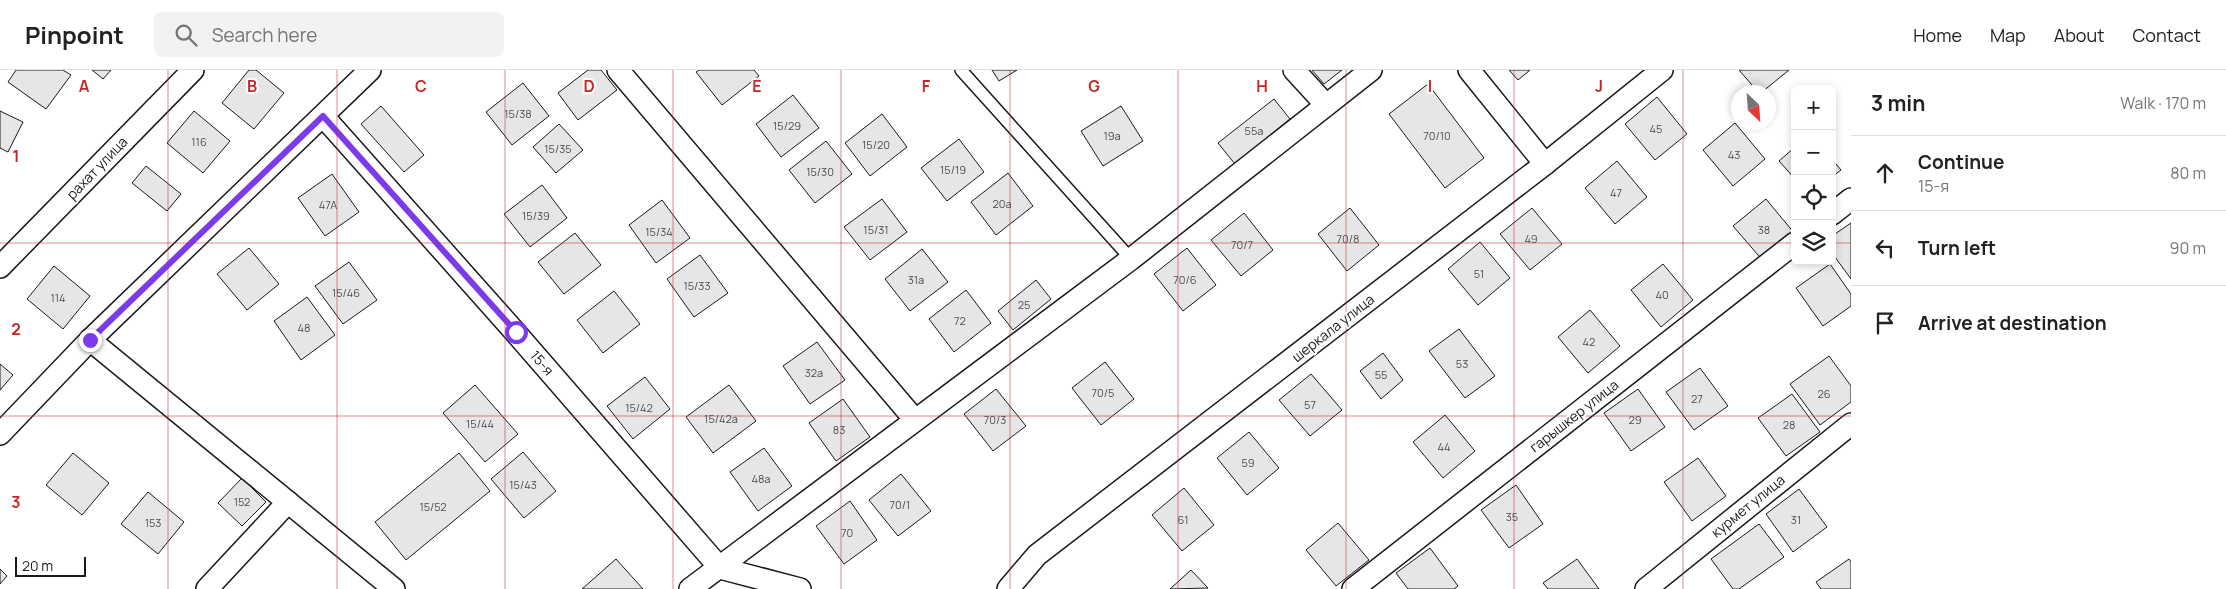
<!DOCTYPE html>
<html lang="en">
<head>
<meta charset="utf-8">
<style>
	body { margin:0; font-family:Manrope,sans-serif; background:#f2f2f2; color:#202124 }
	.controls { position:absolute; right:15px; top:15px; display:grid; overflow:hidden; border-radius:8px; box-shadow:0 2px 8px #0003 }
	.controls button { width:45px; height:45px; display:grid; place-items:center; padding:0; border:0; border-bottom:1px solid #e0e0e0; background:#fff; color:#202124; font:25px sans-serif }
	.compass { position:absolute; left:1731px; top:15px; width:45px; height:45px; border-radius:50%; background:#fff; box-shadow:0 2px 8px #0003; rotate:155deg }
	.scale { position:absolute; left:15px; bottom:12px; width:71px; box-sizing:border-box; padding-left:5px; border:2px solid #1a1a1a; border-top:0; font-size:14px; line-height:18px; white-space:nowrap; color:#1a1a1a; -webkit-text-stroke:4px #fff; paint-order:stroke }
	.stop { position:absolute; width:15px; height:15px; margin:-11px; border:4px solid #7c3aed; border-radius:50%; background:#fff }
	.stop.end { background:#7c3aed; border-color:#fff; box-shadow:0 1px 5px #0008 }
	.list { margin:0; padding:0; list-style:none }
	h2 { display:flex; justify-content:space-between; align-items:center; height:65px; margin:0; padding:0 20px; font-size:21px }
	h2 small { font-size:16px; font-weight:400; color:#757577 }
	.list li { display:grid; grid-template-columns:32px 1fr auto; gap:15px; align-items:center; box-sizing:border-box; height:75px; padding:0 20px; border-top:1px solid #e0e0e0 }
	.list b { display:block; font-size:19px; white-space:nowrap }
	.list p { margin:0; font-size:16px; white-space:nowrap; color:#757577 }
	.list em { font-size:16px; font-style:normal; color:#757577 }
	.icon { flex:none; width:28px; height:28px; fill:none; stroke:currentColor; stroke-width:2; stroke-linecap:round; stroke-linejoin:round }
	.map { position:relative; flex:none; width:1851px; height:519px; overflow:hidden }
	header { display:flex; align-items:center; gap:30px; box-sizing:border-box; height:70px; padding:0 25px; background:#fff; border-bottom:1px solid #e0e0e0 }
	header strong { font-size:24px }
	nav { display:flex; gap:28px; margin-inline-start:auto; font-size:18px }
	.search { width:350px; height:45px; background:#f2f2f2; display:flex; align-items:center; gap:12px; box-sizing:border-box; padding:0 18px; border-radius:8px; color:#757577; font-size:19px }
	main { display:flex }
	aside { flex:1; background:#fff }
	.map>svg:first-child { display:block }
	.building { fill:#e6e6e6; stroke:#1a1a1a }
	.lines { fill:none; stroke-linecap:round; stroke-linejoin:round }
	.lane-casing { stroke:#1a1a1a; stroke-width:14 }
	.street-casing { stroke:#1a1a1a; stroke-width:24 }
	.lane { stroke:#fff; stroke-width:11 }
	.street { stroke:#fff; stroke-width:21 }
	.route { stroke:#7c3aed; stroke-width:6 }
	.grid { fill:none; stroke:#c62828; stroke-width:1; stroke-opacity:0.55 }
	.labels { text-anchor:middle; stroke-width:4; stroke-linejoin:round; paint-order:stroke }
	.number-label { font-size:11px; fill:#4d4d4d }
	.street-label { font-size:14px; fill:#1a1a1a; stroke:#fff }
	.grid-label { font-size:16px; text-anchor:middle; font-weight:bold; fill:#c62828; stroke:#fff; stroke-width:4; stroke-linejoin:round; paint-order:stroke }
</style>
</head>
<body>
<header>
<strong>Pinpoint</strong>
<div class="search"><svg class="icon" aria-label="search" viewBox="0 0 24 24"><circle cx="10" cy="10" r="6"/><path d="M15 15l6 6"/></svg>Search here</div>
<nav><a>Home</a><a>Map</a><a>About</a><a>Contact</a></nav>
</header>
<main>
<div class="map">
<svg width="1851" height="519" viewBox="0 0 1851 519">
	<rect width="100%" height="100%" fill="#fff"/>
	<g class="building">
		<path d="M16 0H63L71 5 46 39 8 12Z"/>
		<path d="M92 0H111L103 9Z"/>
		<path d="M249 0H256L284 23 254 59 222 33Z"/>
		<path d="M588 0H601L617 20 578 50 558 23Z"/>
		<path d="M699 0H754L759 6 722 35 696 2Z"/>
		<path d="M992 0H1017L999 11Z"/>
		<path d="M1312 0H1342L1324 14Z"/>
		<path d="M1509 0H1530L1518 10Z"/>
		<path d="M1739 0H1789L1762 22H1758Z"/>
		<path d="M523 13 549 46 512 75 486 42Z"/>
		<path d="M1428 14 1484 88 1445 118 1389 44Z"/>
		<path d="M793 25 819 58 781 87 756 54Z"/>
		<path d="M1657 27 1687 64 1655 90 1625 54Z"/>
		<path d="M1274 29 1290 49 1235 94 1218 73Z"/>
		<path d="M381 36 424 85 404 102 361 54Z"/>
		<path d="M1121 36 1143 71 1103 96 1081 61Z"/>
		<path d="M0 41 23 52 8 82 0 78Z"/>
		<path d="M194 41 230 71 203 103 167 73Z"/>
		<path d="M882 44 907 77 870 106 845 73Z"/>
		<path d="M1735 53 1765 89 1733 116 1703 80Z"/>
		<path d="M559 54 583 80 556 103 533 77Z"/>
		<path d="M959 69 984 102 947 131 921 98Z"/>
		<path d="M826 71 852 104 815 133 789 100Z"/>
		<path d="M1795 77V109L1779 91Z"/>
		<path d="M1832 89 1841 100 1832 107Z"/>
		<path d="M1617 91 1647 127 1615 154 1585 118Z"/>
		<path d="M146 96 181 124 167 141 132 113Z"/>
		<path d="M1008 103 1033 136 996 165 971 132Z"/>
		<path d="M332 104 359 142 325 166 298 128Z"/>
		<path d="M542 115 567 148 530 177 504 144Z"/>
		<path d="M882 129 907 162 870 190 844 157Z"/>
		<path d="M1766 129 1795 164 1764 192 1733 156Z"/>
		<path d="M662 130 690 168 656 193 629 155Z"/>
		<path d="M1350 138 1379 175 1347 201 1318 164Z"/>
		<path d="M1532 138 1562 174 1530 200 1500 164Z"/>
		<path d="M1244 143 1273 180 1241 206 1211 170Z"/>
		<path d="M1851 153V209L1832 183V166Z"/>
		<path d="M575 163 601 195 564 224 538 192Z"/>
		<path d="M1480 172 1510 208 1478 235 1448 199Z"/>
		<path d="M249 178 279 214 247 240 217 204Z"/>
		<path d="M1187 178 1216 215 1183 241 1154 204Z"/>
		<path d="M922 179 948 212 910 241 885 209Z"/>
		<path d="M700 185 728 223 694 247 667 209Z"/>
		<path d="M349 192 377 230 343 254 315 216Z"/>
		<path d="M1663 194 1693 230 1661 257 1631 220Z"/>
		<path d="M1830 194 1851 224V236L1823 256 1796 218Z"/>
		<path d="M54 196 90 226 63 259 27 229Z"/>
		<path d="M1036 210 1051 229 1013 260 998 241Z"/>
		<path d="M966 220 991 253 954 282 929 249Z"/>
		<path d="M614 221 640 254 603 283 577 250Z"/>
		<path d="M307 227 335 265 301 290 274 251Z"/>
		<path d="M1590 240 1620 276 1588 303 1558 267Z"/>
		<path d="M1459 259 1495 306 1465 328 1429 281Z"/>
		<path d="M817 272 845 310 810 334 783 296Z"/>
		<path d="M1383 283 1403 310 1381 329 1360 301Z"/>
		<path d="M1829 286 1851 316V332L1820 355 1790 314Z"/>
		<path d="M1105 292 1134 329 1101 355 1072 318Z"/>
		<path d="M0 294 13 305 0 320Z"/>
		<path d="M1700 298 1728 336 1694 360 1666 322Z"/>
		<path d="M1311 304 1342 340 1310 366 1279 330Z"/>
		<path d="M645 307 670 339 633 369 607 336Z"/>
		<path d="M475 315 518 364 485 392 443 343Z"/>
		<path d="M729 315 756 351 713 383 686 347Z"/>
		<path d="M996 319 1026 356 993 381 964 344Z"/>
		<path d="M1638 319 1665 357 1631 381 1604 343Z"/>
		<path d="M1792 324 1820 362 1786 386 1758 348Z"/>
		<path d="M843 329 870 367 836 391 809 353Z"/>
		<path d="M1445 345 1475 381 1443 408 1413 372Z"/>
		<path d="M1249 362 1279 398 1247 425 1217 388Z"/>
		<path d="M764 378 792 416 758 441 730 402Z"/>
		<path d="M523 382 556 421 524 448 491 409Z"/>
		<path d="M73 383 109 413 82 445 46 415Z"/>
		<path d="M459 383 490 421 406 490 375 452Z"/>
		<path d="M1698 388 1726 426 1692 451 1664 412Z"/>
		<path d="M901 404 931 441 898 466 869 430Z"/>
		<path d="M242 408 266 432 242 456 218 433Z"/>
		<path d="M1516 415 1543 454 1509 478 1481 440Z"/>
		<path d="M1184 418 1214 455 1182 481 1152 445Z"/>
		<path d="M1799 419 1827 457 1793 482 1766 444Z"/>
		<path d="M148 422 184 452 158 484 121 454Z"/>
		<path d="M850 431 877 470 844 494 816 456Z"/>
		<path d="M1338 453 1369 490 1336 516 1306 480Z"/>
		<path d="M1759 454 1784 487 1739 519H1733L1711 489Z"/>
		<path d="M1430 478 1458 516 1454 519H1408L1396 503Z"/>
		<path d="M616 489 643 519H582Z"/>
		<path d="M1577 489 1599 519H1548L1543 513Z"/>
		<path d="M1849 489 1851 492V519H1821L1816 512Z"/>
		<path d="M0 499 7 506 0 514Z"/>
		<path d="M1191 500 1208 518 1170 519Z"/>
	</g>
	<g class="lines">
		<g class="lane-casing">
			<path id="lane" d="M961 0 1131 189"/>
		</g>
		<g class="street-casing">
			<g id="street">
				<path d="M618 0 915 350"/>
				<path d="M1294 0 1326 35"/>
				<path d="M1469 0 1545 94"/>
				<path d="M323 46 515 262 720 498"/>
				<path d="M1832 144 1851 129"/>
				<path d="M0 197 193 0"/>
				<path d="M90 270 394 519"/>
				<path d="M0 364 90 270 370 0"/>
				<path d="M720 498 800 519"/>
				<path d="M207 519 288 432"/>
				<path d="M690 519 1131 189 1371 0"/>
				<path d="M1008 519 1037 485 1545 94 1662 0"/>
				<path d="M1353 519 1795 173"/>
				<path d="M1646 519 1851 354"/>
			</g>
		</g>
		<use href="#lane" class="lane"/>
		<use href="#street" class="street"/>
	</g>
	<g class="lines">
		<path class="route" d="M90 270 323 46 516 262"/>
	</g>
	<path class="grid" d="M168 0V519M337 0V519M505 0V519M673 0V519M841 0V519M1010 0V519M1178 0V519M1346 0V519M1514 0V519M1683 0V519M0 173H1795M1832 173H1851M0 346H1851"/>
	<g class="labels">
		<g class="number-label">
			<text x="518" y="48">15/38</text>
			<text x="787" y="60">15/29</text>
			<text x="1656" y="63">45</text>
			<text x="1254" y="65">55а</text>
			<text x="1112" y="70">19а</text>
			<text x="1437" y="70">70/10</text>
			<text x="199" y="76">116</text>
			<text x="876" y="79">15/20</text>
			<text x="558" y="83">15/35</text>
			<text x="1734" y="89">43</text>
			<text x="953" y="104">15/19</text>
			<text x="820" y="106">15/30</text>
			<text x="1616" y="127">47</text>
			<text x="1002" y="138">20а</text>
			<text x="328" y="139">47А</text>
			<text x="536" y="150">15/39</text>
			<text x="876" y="164">15/31</text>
			<text x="1764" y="164">38</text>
			<text x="659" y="166">15/34</text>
			<text x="1348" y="173">70/8</text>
			<text x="1531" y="173">49</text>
			<text x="1242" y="179">70/7</text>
			<text x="1479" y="208">51</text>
			<text x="916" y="214">31а</text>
			<text x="1185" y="214">70/6</text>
			<text x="697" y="220">15/33</text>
			<text x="346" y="227">15/46</text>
			<text x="1662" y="229">40</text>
			<text x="58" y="232">114</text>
			<text x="1024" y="239">25</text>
			<text x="960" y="255">72</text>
			<text x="304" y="262">48</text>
			<text x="1589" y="276">42</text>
			<text x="1462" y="298">53</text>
			<text x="814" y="307">32а</text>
			<text x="1381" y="309">55</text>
			<text x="1103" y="327">70/5</text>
			<text x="1824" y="328">26</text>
			<text x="1697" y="333">27</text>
			<text x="1310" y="339">57</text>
			<text x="639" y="342">15/42</text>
			<text x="721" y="353">15/42а</text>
			<text x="995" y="354">70/3</text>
			<text x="1635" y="354">29</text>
			<text x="480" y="358">15/44</text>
			<text x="1789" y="359">28</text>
			<text x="839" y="364">83</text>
			<text x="1444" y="381">44</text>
			<text x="1248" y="397">59</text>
			<text x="761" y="413">48а</text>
			<text x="523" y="419">15/43</text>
			<text x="242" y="436">152</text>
			<text x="900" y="439">70/1</text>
			<text x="433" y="441">15/52</text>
			<text x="1512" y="451">35</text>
			<text x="1183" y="454">61</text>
			<text x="1796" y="454">31</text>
			<text x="153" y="457">153</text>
			<text x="847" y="467">70</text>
		</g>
		<g class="street-label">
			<text transform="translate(97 98) rotate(-46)" y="5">рахат улица</text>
			<text transform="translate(1333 258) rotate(-38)" y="5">шеркала улица</text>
			<text transform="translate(542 293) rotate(49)" y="5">15-я</text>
			<text transform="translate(1574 346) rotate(-38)" y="5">гарышкер улица</text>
			<text transform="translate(1748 436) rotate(-39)" y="5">курмет улица</text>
		</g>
	</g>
	<g class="grid-label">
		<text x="84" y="22">A</text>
		<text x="252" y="22">B</text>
		<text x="421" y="22">C</text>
		<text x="589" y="22">D</text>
		<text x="757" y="22">E</text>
		<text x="926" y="22">F</text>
		<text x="1094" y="22">G</text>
		<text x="1262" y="22">H</text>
		<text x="1430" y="22">I</text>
		<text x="1599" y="22">J</text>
		<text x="16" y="92">1</text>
		<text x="16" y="265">2</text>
		<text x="16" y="438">3</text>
	</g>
</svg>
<div class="controls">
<button>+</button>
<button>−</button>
<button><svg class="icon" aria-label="locate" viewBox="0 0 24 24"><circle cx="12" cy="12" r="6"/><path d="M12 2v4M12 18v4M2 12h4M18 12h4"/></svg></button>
<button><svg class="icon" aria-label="layers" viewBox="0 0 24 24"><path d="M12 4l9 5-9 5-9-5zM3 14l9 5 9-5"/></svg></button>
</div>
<svg class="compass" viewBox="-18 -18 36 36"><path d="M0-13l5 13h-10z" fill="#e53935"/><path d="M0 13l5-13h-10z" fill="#757577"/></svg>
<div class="scale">20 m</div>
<div class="stop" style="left:516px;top:262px"></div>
<div class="stop end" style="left:90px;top:270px"></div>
</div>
<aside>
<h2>3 min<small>Walk · 170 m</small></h2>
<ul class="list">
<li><svg class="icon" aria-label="ahead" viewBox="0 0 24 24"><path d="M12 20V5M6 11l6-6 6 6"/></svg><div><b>Continue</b><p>15-я</p></div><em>80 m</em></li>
<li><svg class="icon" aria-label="left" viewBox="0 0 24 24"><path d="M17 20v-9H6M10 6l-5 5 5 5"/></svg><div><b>Turn left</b></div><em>90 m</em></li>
<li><svg class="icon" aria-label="arrive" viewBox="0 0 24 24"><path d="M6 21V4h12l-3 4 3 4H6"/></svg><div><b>Arrive at destination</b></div></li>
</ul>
</aside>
</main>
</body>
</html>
